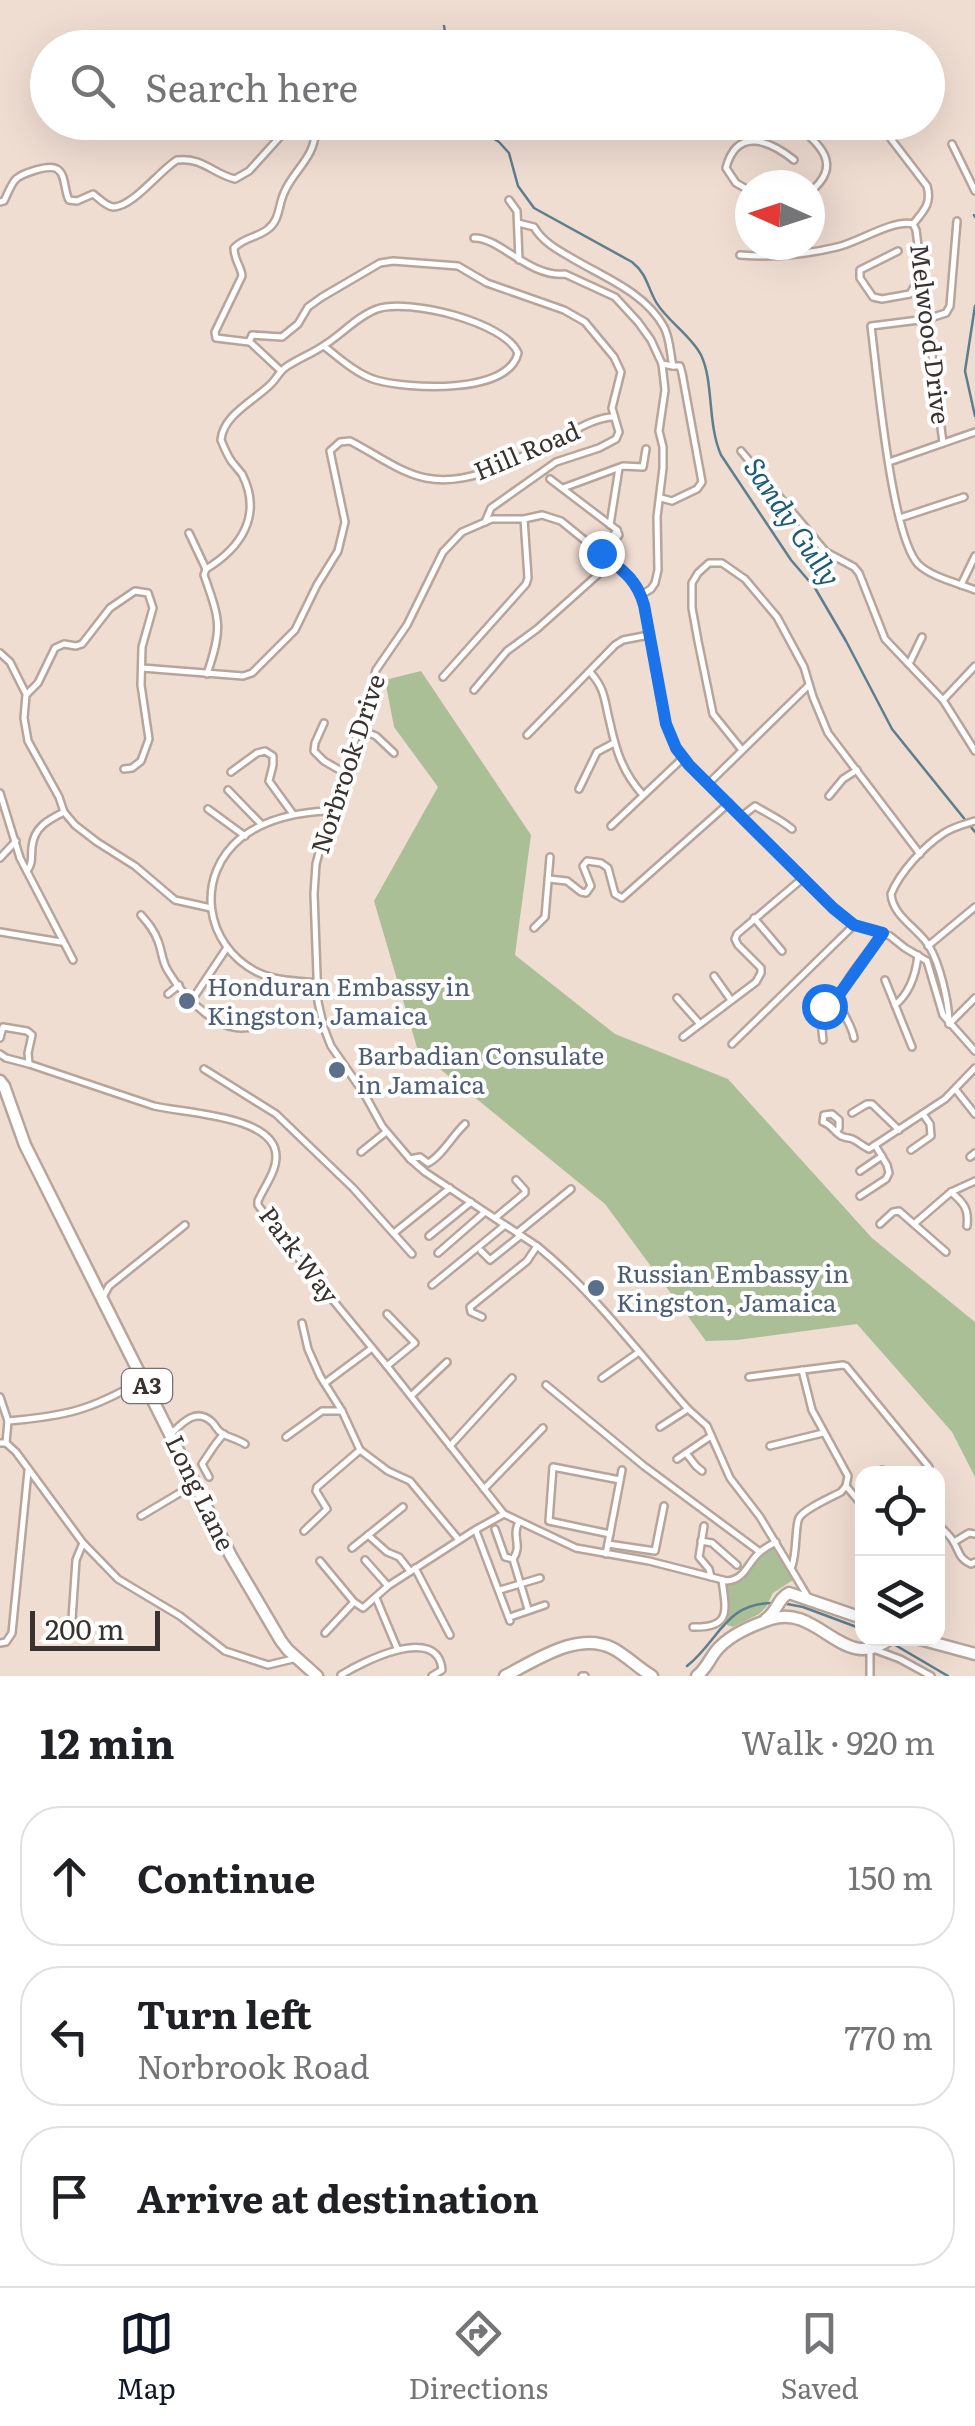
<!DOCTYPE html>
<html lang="en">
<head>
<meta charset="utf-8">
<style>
	body { margin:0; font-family:Literata,serif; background:#f2f2f2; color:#202124 }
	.controls { position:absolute; right:30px; bottom:30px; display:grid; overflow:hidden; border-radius:20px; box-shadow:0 10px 40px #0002 }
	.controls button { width:90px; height:90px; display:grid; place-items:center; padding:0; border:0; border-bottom:2px solid #e0e0e0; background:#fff; color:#202124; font:50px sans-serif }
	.compass { position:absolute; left:735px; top:170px; width:90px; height:90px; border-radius:50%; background:#fff; box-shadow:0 10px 40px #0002; rotate:273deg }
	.scale { position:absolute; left:30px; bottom:25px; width:130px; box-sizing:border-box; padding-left:10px; border:5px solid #39322e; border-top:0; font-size:28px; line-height:35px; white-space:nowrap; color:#39322e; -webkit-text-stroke:8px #fff; paint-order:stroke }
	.stop { position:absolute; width:30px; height:30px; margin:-22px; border:8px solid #1a73e8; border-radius:50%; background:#fff }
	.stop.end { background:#1a73e8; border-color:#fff; box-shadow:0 2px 10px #0008 }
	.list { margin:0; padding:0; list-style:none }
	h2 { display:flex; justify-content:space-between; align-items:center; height:130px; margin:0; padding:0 40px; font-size:42px }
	h2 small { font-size:32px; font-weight:400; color:#757577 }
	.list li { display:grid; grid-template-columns:65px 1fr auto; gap:30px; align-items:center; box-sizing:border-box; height:140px; margin:0 20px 20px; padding:0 20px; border:2px solid #e0e0e0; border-radius:40px }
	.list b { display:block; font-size:38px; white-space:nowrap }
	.list p { margin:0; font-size:32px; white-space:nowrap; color:#757577 }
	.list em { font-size:32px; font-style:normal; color:#757577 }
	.icon { flex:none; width:55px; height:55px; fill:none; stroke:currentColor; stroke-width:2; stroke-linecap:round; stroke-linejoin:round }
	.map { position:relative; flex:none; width:975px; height:1676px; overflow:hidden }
	.search { position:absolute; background:#fff; box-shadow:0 10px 40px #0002; left:30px; right:30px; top:30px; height:110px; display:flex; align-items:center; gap:25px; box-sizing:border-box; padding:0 35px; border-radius:55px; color:#757577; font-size:38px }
	.sheet { height:610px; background:#fff }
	nav { display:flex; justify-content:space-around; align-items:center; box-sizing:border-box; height:140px; border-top:2px solid #e0e0e0; background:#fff; font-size:28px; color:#757577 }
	nav a { display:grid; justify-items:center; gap:5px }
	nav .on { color:#111827 }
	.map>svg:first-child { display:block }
	.green { fill:#abbf97 }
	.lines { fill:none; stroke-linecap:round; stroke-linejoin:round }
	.stream { stroke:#5d7e8c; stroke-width:2.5 }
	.minor-casing { stroke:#b7a59b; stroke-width:10 }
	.primary-casing { stroke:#b7a59b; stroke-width:15 }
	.minor { stroke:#fff; stroke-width:5 }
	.primary { stroke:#fff; stroke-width:10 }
	.route { stroke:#1a73e8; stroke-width:12 }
	.service-dot { fill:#5c6f8a; stroke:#fff; stroke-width:4 }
	.labels { text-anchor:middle; stroke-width:8; stroke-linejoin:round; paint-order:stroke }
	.shield { fill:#fff; stroke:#74706d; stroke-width:2.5 }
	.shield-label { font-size:22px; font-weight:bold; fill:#39322e }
	.street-label { font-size:25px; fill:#39322e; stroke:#fff }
	.service-label { font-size:25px; fill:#4e5e75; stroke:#fff; text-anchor:start }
	.water-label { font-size:28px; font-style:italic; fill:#1c5c74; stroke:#fff }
</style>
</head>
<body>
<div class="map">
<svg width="975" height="1676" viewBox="0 0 975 1676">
	<rect width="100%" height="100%" fill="#f0ddd2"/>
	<g class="green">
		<path d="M421 671 531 835 515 955 615 1034 728 1079 872 1238 975 1322V1477L952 1432 857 1324 737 1340 706 1341 605 1204 418 1051 374 901 438 787 394 727 385 680Z"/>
		<path d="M774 1547 788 1566 793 1580 773 1593 766 1607 759 1614 733 1627 727 1625 725 1588 728 1582 745 1578 761 1555Z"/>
	</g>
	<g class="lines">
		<g class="stream">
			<path d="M444 26 448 48"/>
			<path d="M468 122 499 142 509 153 518 186 534 208 632 262C647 274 647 286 656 302 667 321 691 335 701 355 714 382 707 423 721 455L791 560 815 588 846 641 892 729 975 832"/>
			<path d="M974 215 975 217"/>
			<path d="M975 306 965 371 975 416"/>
			<path d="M782 1603 803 1607 862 1629"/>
			<path d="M890 1642 948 1676"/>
			<path d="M687 1666C719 1641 725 1602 774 1603"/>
		</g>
		<g class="minor-casing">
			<g id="minor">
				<path d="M793 122C818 143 845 164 810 192"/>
				<path d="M878 122 927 186C932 203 924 211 913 224"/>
				<path d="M952 144 975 191"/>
				<path d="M750 191 736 183 726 168C737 127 769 140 794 160"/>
				<path d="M509 200 517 211 519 260"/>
				<path d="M0 202 4 201C7 195 11 184 16 179 23 173 49 164 57 169 66 174 64 191 69 200L77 201 93 194C99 198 105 206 113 207 132 208 161 169 177 160 203 157 213 174 235 179L249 171 287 129 306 128 315 131C316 156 293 171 284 193 278 206 280 220 268 229 257 238 244 237 234 248 234 260 241 266 242 276L215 332 216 338 249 342 252 335 282 337 298 324 308 307 322 297 380 263 393 261 458 266 487 283 564 310 585 322 614 357 621 372 612 408 619 432 616 439 599 448 556 462 491 508 485 522"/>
				<path d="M957 221 950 306 946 313 927 319 871 326C877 372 891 535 918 564 931 577 958 583 975 590"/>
				<path d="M518 223 534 227C542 241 556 249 570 257 603 277 645 292 664 327 670 338 670 353 673 366L662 364"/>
				<path d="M474 238C499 237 530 278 565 274L615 297 638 322 651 340 662 364 665 390 659 431 663 447V468L657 517 658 570 655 583 651 589 641 595"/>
				<path d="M898 251 860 270V278L873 297 882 299 910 294 914 287 923 285"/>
				<path d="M740 255C774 258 804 255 837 247 859 242 893 219 913 224L916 230 943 443"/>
				<path d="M250 342 281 371"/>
				<path d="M741 451 826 552 854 567 859 573 885 639 943 700 975 751"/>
				<path d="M889 462 975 432"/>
				<path d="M550 479 617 530"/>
				<path d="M563 488 623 466 643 467 646 449"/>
				<path d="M661 498 672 501 697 489 702 482 682 373 680 366H673"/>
				<path d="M900 518 964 497"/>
				<path d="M610 525 619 468"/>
				<path d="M189 533 206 569"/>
				<path d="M601 552 617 530"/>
				<path d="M603 555 619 535 617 530"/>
				<path d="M961 585 975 556"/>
				<path d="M0 653 10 662 25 692"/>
				<path d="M909 664 922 637"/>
				<path d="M142 668 243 676 252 673 295 630 317 585 338 551 345 522 330 451 340 442 350 441C374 453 400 473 426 478 472 487 517 458 557 439 574 431 595 417 614 417"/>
				<path d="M590 672C606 690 604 700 610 723 616 751 623 773 643 795"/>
				<path d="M207 674C223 627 220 621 204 575L206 569C241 548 263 515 242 474 241 473 233 463 232 462 227 455 224 447 221 440 223 415 254 401 271 384 277 378 279 372 286 367 299 358 314 353 326 344 343 333 358 316 377 309 408 298 505 322 518 353 508 395 408 389 376 380 358 375 339 358 324 346"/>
				<path d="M443 677 526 584 528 578 524 519"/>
				<path d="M474 690 507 651 537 629 612 562"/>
				<path d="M943 700 975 666"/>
				<path d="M324 723 315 743 314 751 324 761 343 772"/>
				<path d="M359 729 376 736 394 753"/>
				<path d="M527 735 615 645 623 640 649 635"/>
				<path d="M742 750 713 714 698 641 692 608V583L698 573 709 563H722L745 579 777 617 804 667 813 697 828 733 920 854"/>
				<path d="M124 769 132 768 141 761 149 739 141 685 142 647 153 608 148 593 135 591 110 608 82 644 76 646 64 644 55 648 38 683 26 695 24 718 28 741 59 797 64 812 75 825 97 842 135 866 175 900 211 908"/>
				<path d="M231 772 257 753 265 751 273 756V765L269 781 293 814"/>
				<path d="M709 783 809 685"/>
				<path d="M579 789 597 752 614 743"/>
				<path d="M228 790 262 825"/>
				<path d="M0 793 20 858 73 960"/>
				<path d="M829 796 843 779 857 770"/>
				<path d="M208 809 245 836"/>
				<path d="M742 816 755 806C768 814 780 819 792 829"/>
				<path d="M611 826 683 758"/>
				<path d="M0 858 16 841"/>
				<path d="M27 871C33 863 31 858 32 847 34 827 48 820 64 812"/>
				<path d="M549 879 567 881 581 892 586 893 591 886 583 866 587 861 601 863 608 868 615 894 622 898 729 803"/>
				<path d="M141 915C148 923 154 930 158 941 162 951 162 962 168 971 184 998 223 1039 256 1025"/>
				<path d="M754 918 782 951"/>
				<path d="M534 928 545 917 550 857"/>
				<path d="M0 932 61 942"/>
				<path d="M928 946 975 907"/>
				<path d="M714 976 731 1000"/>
				<path d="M885 980 912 1047"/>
				<path d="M317 983C297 981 275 981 257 972 204 945 194 875 242 837 267 818 298 812 329 811"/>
				<path d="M168 994 179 985"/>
				<path d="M677 998 700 1024"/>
				<path d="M192 1000 226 949"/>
				<path d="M895 1005C910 993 916 973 918 955"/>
				<path d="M949 1024C949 1003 940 964 929 946 918 928 893 917 891 894 900 872 924 846 944 833 953 827 965 824 975 821"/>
				<path d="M949 1024 975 998"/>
				<path d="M683 1037 756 982 761 973V968L738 945 735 939 737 934 802 879"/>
				<path d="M0 1038 3 1027 27 1031 32 1035 28 1053 29 1064"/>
				<path d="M854 1038C852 1024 841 1014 840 1000 839 984 873 948 883 933"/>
				<path d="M823 1040C820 1014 819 1008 841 992"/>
				<path d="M732 1044 854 925"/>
				<path d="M0 1054 6 1058 29 1064 154 1106C182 1113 277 1115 276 1157 276 1172 264 1187 258 1201V1205L295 1254 387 1366 504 1514 576 1548 649 1561 727 1581C746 1579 747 1563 760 1552 765 1548 770 1545 776 1542"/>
				<path d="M204 1069 276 1114 353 1188 412 1254"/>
				<path d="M956 1090 975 1114"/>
				<path d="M852 1113 867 1104H872L899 1130"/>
				<path d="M836 1132 839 1128V1120L832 1114 824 1115 823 1122C832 1125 833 1131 841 1136 850 1140 848 1136 856 1141 861 1144 864 1147 869 1149L945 1099 975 1068"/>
				<path d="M911 1150 931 1136 930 1124 923 1114"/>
				<path d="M361 1152 386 1132"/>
				<path d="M970 1157 975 1153"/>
				<path d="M410 1159 420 1157 428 1163C442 1156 452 1136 465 1124"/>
				<path d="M860 1171 882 1156"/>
				<path d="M951 1192C964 1203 969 1209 967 1226"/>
				<path d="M860 1196 886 1179 889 1173 887 1165 875 1145"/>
				<path d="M495 1218 525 1193V1190L516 1180"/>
				<path d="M880 1224 893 1212 899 1211 946 1252"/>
				<path d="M914 1224 951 1192 975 1181"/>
				<path d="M394 1233 450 1188"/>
				<path d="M517 1233 571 1189"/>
				<path d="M429 1236 471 1202"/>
				<path d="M481 1251 490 1260 520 1236"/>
				<path d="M438 1253 485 1212"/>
				<path d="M432 1285 505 1225"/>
				<path d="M103 1297 109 1286 185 1225"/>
				<path d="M387 1314 415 1343 387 1366"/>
				<path d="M482 1317 471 1312 470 1307 527 1261 537 1246"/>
				<path d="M302 1323 308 1349 320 1376 342 1411 360 1450 388 1471 410 1481 459 1540"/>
				<path d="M802 1370 812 1410 848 1476 846 1486"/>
				<path d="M749 1377 843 1365 846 1366 929 1467V1474"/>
				<path d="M602 1378 639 1352"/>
				<path d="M325 1383 372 1348"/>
				<path d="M546 1385 644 1466 760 1552"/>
				<path d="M411 1396 447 1362"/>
				<path d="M0 1397 8 1421 6 1443"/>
				<path d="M8 1421C66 1416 91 1410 141 1381"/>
				<path d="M660 1427 688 1409"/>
				<path d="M171 1434C182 1423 196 1407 212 1422 217 1427 216 1430 223 1434 230 1438 238 1439 245 1444"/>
				<path d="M286 1437 322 1411H342"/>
				<path d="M0 1443H6L16 1452 83 1543 118 1579 180 1616 225 1651 268 1665 293 1659"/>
				<path d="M450 1446 512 1378"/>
				<path d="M770 1446 823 1433"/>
				<path d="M686 1453 696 1466 702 1471"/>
				<path d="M677 1459 711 1436"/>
				<path d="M879 1474 882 1470 888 1474"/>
				<path d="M209 1477 202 1464C210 1453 214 1444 224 1434"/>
				<path d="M846 1486 862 1505"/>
				<path d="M484 1489 543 1428"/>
				<path d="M141 1516 193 1485"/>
				<path d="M938 1524C942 1529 950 1535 953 1541 960 1552 958 1558 971 1564L975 1562"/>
				<path d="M704 1526 699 1557 709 1569 711 1577"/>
				<path d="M495 1529 505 1557 513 1559 528 1609"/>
				<path d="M304 1531 327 1509 316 1491 317 1487 360 1450"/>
				<path d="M476 1531 510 1621"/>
				<path d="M610 1534 549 1521 553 1467 620 1480"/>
				<path d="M368 1535 387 1552 399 1557 410 1571"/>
				<path d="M938 1536 940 1538"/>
				<path d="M701 1541 712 1543 737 1565"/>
				<path d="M954 1542 969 1533 975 1534"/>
				<path d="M608 1544 655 1551 664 1506"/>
				<path d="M352 1548 403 1507"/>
				<path d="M606 1554 622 1470"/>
				<path d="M513 1559C523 1545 511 1537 519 1522"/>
				<path d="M365 1560 388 1586"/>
				<path d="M320 1561 354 1602 363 1608 388 1586 475 1530 504 1514"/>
				<path d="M792 1566C797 1552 795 1525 799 1518 804 1509 832 1497 841 1492L846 1486"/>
				<path d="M415 1568 450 1635"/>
				<path d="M500 1590 540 1578"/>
				<path d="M808 1597 760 1517 730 1478 707 1426 688 1409C639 1354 595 1293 537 1246L425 1172 410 1159 382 1126 365 1095 331 1046 324 1028 318 1002 314 894 316 864 330 811 363 718 376 670 407 625 443 552 462 532 492 519H524L542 515 561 521 630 577 638 587 644 605 666 724 676 748 689 765 833 908 854 925 890 936 905 948 927 961 943 1015 975 1051"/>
				<path d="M376 1598 397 1648"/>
				<path d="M510 1617 545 1605"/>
				<path d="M72 1619 76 1560 83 1543"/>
				<path d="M693 1627C732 1628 726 1610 722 1580"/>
				<path d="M325 1633 354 1602"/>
				<path d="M0 1643 6 1642 12 1633 28 1471"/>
				<path d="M876 1650 900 1659 931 1676"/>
				<path d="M870 1654V1676"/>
				<path d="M341 1675C362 1662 438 1623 442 1670L432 1676"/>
				<path d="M582 1676H585"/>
			</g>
		</g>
		<g class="primary-casing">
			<g id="primary">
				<path d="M0 1081 4 1086 25 1145 231 1556 281 1641 288 1650 317 1676"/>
				<path d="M766 1619C777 1612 778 1598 789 1593L862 1618"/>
				<path d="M916 1638 975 1654"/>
				<path d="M505 1676C535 1661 577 1631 612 1648 626 1655 638 1668 652 1676"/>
				<path d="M697 1676C706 1669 709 1660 716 1651 728 1636 753 1625 771 1619 819 1603 844 1676 891 1638"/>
			</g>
		</g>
		<use href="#minor" class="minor"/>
		<use href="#primary" class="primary"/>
	</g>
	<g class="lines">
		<path class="route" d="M601 553C622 570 636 578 644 605L666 724 676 748 689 765 833 908 854 925 883 933 841 992 824 1006"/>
	</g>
	<g class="service-dot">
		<circle cx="187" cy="1001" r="10"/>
		<circle cx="337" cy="1070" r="10"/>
		<circle cx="596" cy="1288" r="10"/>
	</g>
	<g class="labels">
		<rect class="shield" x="122" y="1369" width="50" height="34" rx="8"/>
		<g class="shield-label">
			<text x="147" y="1394">A3</text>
		</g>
		<g class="street-label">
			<text transform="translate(930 334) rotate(83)" y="9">Melwood Drive</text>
			<text transform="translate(527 451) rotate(-23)" y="9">Hill Road</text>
			<text transform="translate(348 764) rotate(-72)" y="9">Norbrook Drive</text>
			<text transform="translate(299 1255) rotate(53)" y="9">Park Way</text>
			<text transform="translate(200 1493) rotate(64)" y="9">Long Lane</text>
		</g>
		<g class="service-label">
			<text x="207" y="996">Honduran Embassy in<tspan x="207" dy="29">Kingston, Jamaica</tspan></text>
			<text x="357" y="1065">Barbadian Consulate<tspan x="357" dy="29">in Jamaica</tspan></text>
			<text x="616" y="1283">Russian Embassy in<tspan x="616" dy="29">Kingston, Jamaica</tspan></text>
		</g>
		<g class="water-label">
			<text transform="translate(792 522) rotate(56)" y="10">Sandy Gully</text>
		</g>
	</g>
</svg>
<div class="controls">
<button><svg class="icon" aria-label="locate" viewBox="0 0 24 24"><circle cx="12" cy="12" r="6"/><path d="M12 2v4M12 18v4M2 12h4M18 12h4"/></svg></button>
<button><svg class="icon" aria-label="layers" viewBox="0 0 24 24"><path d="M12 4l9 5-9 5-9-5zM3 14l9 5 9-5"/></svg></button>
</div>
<svg class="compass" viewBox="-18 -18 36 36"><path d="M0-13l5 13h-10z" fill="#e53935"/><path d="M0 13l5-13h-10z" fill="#757577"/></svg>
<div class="scale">200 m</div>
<div class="stop" style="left:824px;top:1006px"></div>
<div class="stop end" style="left:601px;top:553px"></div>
<div class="search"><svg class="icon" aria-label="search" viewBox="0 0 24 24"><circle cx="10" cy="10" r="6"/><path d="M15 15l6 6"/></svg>Search here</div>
</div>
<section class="sheet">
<h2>12 min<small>Walk · 920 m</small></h2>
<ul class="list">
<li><svg class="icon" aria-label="ahead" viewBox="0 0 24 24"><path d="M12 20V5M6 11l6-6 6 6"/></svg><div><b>Continue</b></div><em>150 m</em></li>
<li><svg class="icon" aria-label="left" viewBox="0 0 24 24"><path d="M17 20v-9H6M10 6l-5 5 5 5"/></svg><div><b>Turn left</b><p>Norbrook Road</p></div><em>770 m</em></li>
<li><svg class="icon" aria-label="arrive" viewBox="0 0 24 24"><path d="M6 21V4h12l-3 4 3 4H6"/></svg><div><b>Arrive at destination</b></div></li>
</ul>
</section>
<nav>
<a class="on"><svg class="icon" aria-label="map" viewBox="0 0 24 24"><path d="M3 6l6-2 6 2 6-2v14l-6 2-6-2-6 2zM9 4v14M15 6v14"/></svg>Map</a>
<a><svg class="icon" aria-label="directions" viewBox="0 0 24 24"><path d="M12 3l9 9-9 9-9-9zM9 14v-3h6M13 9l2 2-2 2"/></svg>Directions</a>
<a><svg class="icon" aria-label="saved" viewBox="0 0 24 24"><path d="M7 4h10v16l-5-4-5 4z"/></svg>Saved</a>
</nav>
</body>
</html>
